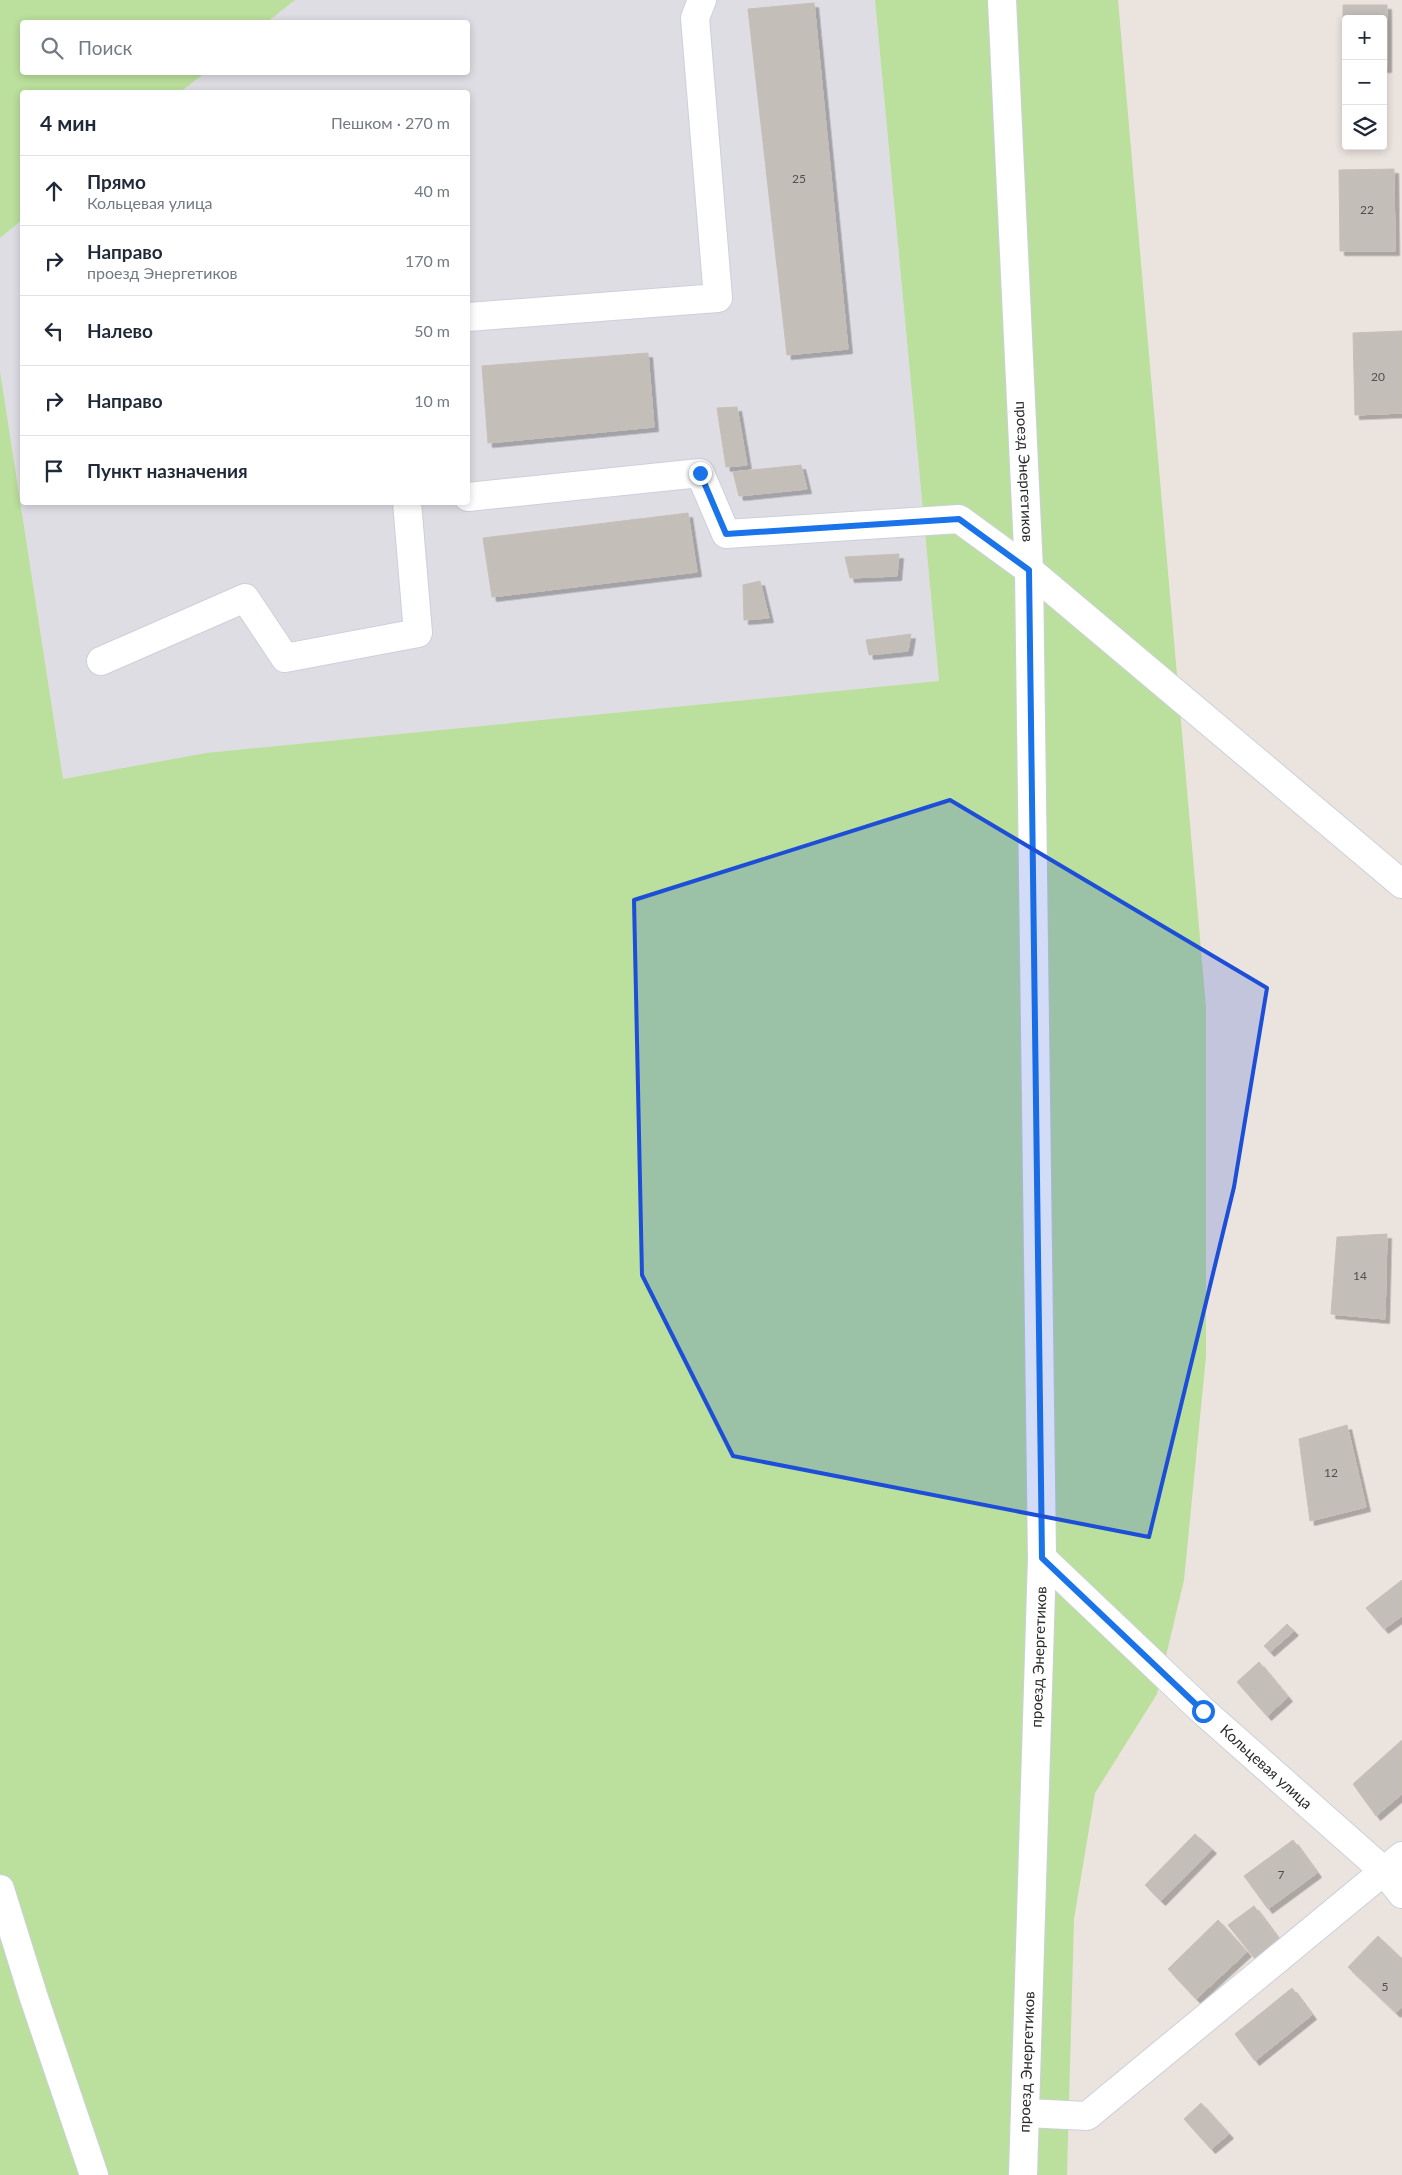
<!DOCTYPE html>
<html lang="ru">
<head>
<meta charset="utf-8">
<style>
	body { margin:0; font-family:Lato,sans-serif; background:#f2f2f3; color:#1f2937 }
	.controls { position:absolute; right:15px; top:15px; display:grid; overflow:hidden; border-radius:5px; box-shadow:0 2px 8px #0003 }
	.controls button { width:45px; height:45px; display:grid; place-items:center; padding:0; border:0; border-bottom:1px solid #e0e1e3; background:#fff; color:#1f2937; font:25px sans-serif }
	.stop { position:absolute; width:15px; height:15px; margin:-11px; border:4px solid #1a73e8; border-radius:50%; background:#fff }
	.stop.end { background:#1a73e8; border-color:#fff; box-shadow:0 1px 5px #0008 }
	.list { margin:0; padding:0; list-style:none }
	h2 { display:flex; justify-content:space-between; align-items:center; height:65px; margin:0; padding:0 20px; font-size:21px }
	h2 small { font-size:16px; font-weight:400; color:#747a83 }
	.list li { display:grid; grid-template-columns:32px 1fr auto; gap:15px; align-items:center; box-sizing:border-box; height:70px; padding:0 20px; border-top:1px solid #e0e1e3 }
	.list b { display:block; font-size:19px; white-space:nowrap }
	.list p { margin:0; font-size:16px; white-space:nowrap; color:#747a83 }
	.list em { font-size:16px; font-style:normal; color:#747a83 }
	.icon { flex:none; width:28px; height:28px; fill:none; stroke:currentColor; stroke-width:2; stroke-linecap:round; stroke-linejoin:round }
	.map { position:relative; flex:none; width:1402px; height:2175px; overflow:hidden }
	.search { position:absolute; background:#fff; box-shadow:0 2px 8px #0003; left:20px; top:20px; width:450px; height:55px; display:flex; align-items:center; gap:12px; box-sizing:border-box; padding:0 18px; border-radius:5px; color:#747a83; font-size:19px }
	.panel { position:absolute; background:#fff; box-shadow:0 2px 8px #0003; left:20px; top:90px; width:450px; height:415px; border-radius:5px }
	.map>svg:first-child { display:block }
	.industrial { fill:#dedde4 }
	.green { fill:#bbdf9c }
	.building { fill:#c4beb8; stroke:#c7bfb6; filter:url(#shadow) }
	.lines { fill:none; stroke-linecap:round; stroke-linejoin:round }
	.minor-casing { stroke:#cbd0db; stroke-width:30 }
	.minor { stroke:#fff; stroke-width:28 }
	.route { stroke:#1a73e8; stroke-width:6 }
	.marked { fill:#1d4ed8; fill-opacity:0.2; stroke:#1d4ed8; stroke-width:4; stroke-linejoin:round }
	.labels { text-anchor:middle; stroke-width:5; stroke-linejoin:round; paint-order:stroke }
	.number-label { font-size:12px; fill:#504f4e }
	.street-label { font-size:15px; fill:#2a2a2a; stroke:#fff }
</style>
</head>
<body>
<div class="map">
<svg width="1402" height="2175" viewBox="0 0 1402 2175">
	<defs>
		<filter id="shadow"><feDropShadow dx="4.5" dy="4.5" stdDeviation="0" flood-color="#0004"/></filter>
	</defs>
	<rect width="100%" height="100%" fill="#ebe3dd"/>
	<path class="industrial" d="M295 0H875L939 681 206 753 63 779 0 371V238L22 220V502H468V92H180L205 73 468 72V22H267Z"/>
	<g class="green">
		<path d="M0 0H295L267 22H22V72L205 73 180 92H22V220L0 238Z"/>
		<path d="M875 0H1118L1206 1007V1356L1184 1580 1157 1694 1095 1793 1074 1919 1067 2175H0V371L63 779 206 753 939 681Z"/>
	</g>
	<g class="building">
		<path d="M814 3 848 349 787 355 748 9Z"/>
		<path d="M1343 5H1387V68H1383V19H1346V69H1343Z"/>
		<path d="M1394 169 1395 251H1340L1339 170Z"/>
		<path d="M1402 331V413L1355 415 1353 333Z"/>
		<path d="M648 353 654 427 488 443 482 366Z"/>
		<path d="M737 407 747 465 726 467 717 408Z"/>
		<path d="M801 465 807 489 739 496 733 472Z"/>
		<path d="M688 513 697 572 492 597 483 538Z"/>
		<path d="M899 554 897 576 850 578 845 557Z"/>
		<path d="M760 581 769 618 744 620 743 585Z"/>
		<path d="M911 634 908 651 869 655 866 640Z"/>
		<path d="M1387 1234 1385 1319 1331 1314 1337 1237Z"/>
		<path d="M1347 1425 1366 1507 1310 1521 1299 1439Z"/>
		<path d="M1402 1580V1616L1384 1629 1366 1608Z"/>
		<path d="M1287 1624 1294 1631 1270 1652 1264 1646Z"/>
		<path d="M1259 1662 1288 1697 1267 1716 1237 1682Z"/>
		<path d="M1402 1740V1794L1376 1816 1353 1784Z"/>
		<path d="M1195 1834 1212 1849 1161 1901 1145 1885Z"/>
		<path d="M1293 1840 1317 1873 1268 1909 1244 1876Z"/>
		<path d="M1254 1906 1283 1945 1259 1964 1228 1925Z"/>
		<path d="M1218 1920 1247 1952 1196 1999 1168 1969Z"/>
		<path d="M1378 1936 1402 1959V2006L1396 2013 1348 1967Z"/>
		<path d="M1292 1988 1312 2015 1255 2061 1235 2034Z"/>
		<path d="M1201 2103 1229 2134 1211 2149 1184 2119Z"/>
	</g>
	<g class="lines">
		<g class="minor-casing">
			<g id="minor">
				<path id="s1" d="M1002 0 1029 570 1042 1558 1023 2175"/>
				<path d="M468 317 718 298 695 18 702 0"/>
				<path d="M468 497 700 473 726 534 959 519 1029 570 1402 884"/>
				<path d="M101 661 245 598 285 658 418 633 407 502"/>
				<path d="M1402 1856 1384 1871 1402 1894"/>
				<path d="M0 1889 33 1995 94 2175"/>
				<path d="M1026 2113 1087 2116 1384 1871 1203 1711 1042 1558"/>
			</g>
		</g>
		<use href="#minor" class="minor"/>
	</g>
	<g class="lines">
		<path class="route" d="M700 473 726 534 959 519 1029 570 1042 1558 1203 1711"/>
	</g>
	<path class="marked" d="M950 800 1267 988 1234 1187 1149 1537 733 1456 642 1275 634 900Z"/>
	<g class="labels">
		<g class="number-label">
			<text x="799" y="183">25</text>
			<text x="1367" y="214">22</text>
			<text x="1378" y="381">20</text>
			<text x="1360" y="1280">14</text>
			<text x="1331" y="1477">12</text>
			<text x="1281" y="1879">7</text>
			<text x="1385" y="1991">5</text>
		</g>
		<g class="street-label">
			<text dy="5" stroke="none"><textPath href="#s1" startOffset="472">проезд Энергетиков</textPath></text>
			<text transform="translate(1039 1657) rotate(-88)" y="5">проезд Энергетиков</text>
			<text transform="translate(1266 1767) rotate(42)" y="5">Кольцевая улица</text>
			<text transform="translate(1027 2062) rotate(-88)" y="5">проезд Энергетиков</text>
		</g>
	</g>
</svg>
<div class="controls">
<button>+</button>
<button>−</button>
<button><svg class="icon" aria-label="layers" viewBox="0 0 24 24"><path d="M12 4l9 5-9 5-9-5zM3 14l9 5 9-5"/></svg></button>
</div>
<div class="stop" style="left:1203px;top:1711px"></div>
<div class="stop end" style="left:700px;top:473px"></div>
<div class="search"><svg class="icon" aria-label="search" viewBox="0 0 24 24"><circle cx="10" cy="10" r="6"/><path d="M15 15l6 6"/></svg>Поиск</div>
<section class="panel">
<h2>4 мин<small>Пешком · 270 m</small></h2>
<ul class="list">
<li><svg class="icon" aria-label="ahead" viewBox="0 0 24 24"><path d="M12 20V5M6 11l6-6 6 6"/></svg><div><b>Прямо</b><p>Кольцевая улица</p></div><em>40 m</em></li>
<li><svg class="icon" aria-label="right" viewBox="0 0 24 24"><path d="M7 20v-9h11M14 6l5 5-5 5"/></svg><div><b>Направо</b><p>проезд Энергетиков</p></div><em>170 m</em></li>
<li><svg class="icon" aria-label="left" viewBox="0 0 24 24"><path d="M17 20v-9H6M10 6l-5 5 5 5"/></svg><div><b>Налево</b></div><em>50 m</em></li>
<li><svg class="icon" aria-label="right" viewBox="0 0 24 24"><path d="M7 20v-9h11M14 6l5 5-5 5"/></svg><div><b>Направо</b></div><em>10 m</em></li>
<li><svg class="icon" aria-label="arrive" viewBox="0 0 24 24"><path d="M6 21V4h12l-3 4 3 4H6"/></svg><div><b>Пункт назначения</b></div></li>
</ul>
</section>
</div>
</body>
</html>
